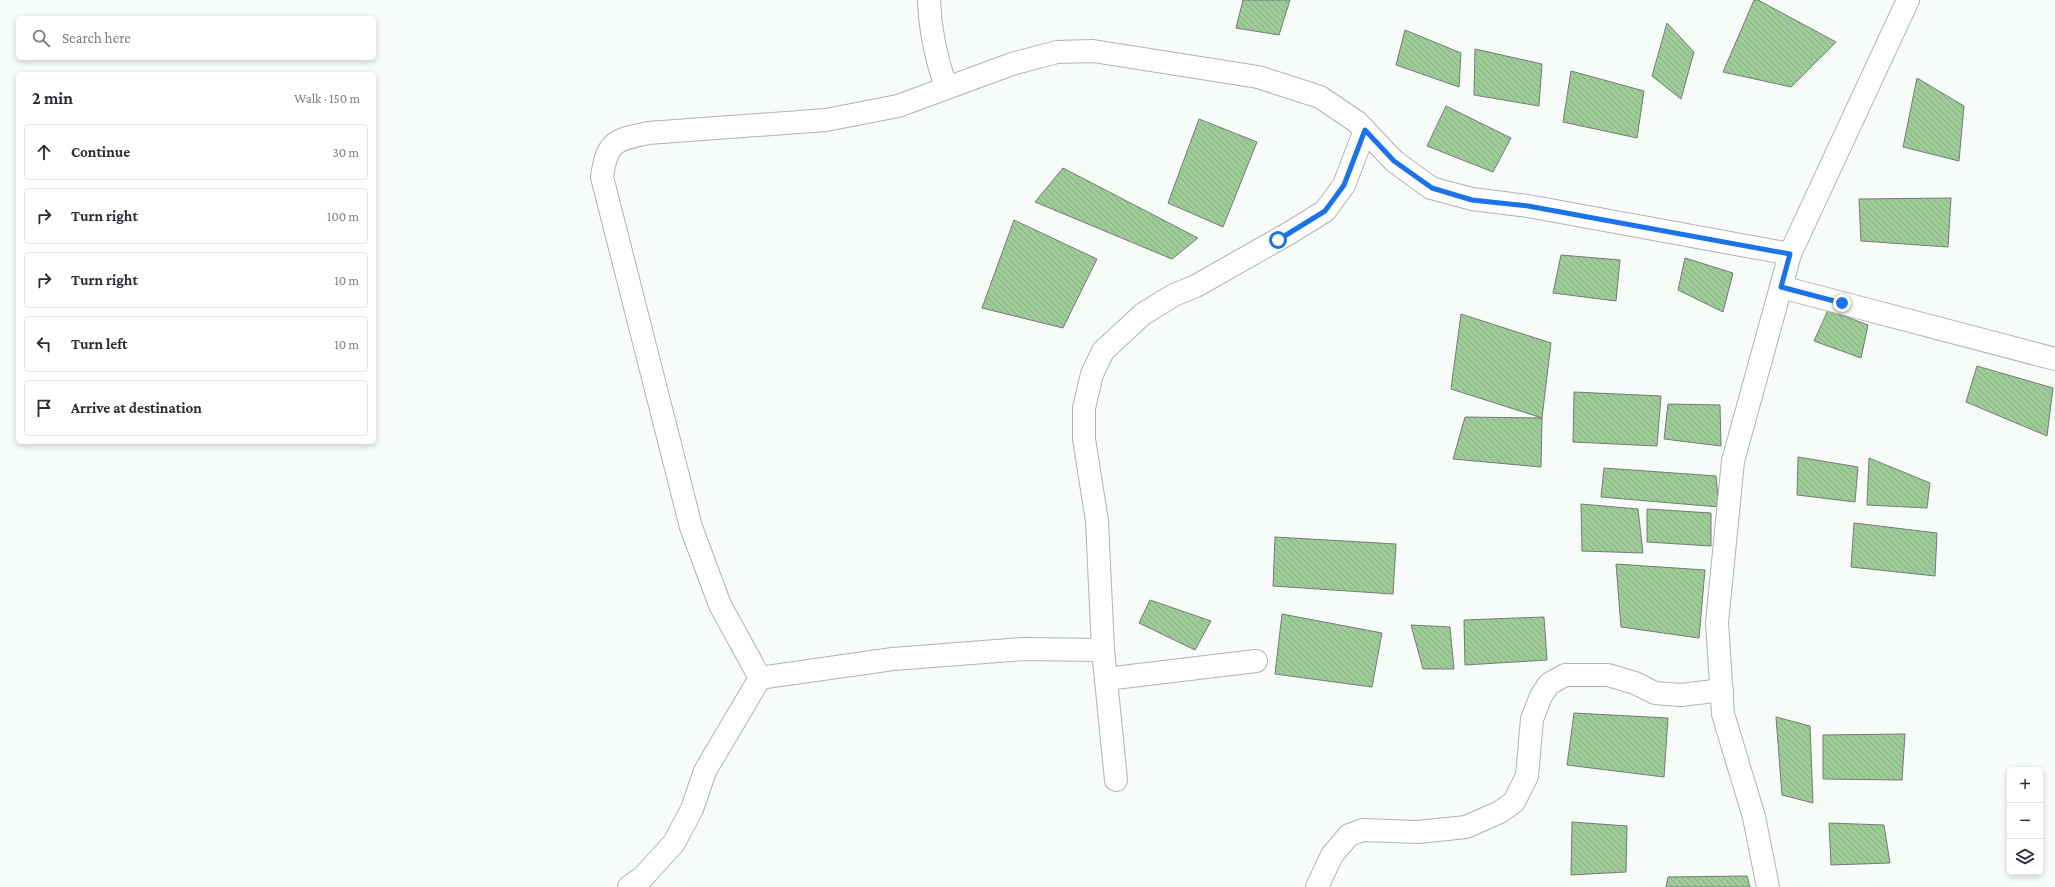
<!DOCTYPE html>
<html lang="en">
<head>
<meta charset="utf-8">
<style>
	body { margin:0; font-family:"Crimson Pro",serif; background:#f2f2f3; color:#2b2b33 }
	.controls { position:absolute; right:12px; bottom:12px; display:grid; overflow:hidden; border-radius:6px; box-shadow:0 2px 6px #0003 }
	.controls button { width:36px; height:36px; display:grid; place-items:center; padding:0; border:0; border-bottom:1px solid #e1e1e2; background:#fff; color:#2b2b33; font:20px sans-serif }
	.stop { position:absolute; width:12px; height:12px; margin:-9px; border:3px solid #1a73e8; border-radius:50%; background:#fff }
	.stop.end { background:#1a73e8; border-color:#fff; box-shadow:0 1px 4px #0008 }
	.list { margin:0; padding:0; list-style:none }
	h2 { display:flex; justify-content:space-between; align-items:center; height:52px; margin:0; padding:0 16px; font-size:17px }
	h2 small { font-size:13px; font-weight:400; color:#7c7c81 }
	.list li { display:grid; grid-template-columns:26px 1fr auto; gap:12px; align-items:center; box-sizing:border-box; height:56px; margin:0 8px 8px; padding:0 8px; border:1px solid #e1e1e2; border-radius:6px }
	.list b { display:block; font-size:15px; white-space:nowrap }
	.list em { font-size:13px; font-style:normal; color:#7c7c81 }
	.icon { flex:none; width:22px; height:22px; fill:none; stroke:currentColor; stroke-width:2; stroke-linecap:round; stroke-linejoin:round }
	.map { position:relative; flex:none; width:2055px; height:887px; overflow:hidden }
	.search { position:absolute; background:#fff; box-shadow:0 2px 6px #0003; left:16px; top:16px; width:360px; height:44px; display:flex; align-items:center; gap:10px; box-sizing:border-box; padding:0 14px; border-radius:6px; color:#7c7c81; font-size:15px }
	.panel { position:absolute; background:#fff; box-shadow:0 2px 6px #0003; left:16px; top:72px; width:360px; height:372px; border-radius:6px }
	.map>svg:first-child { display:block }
	.building { fill:url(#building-back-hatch); stroke:#767a76 }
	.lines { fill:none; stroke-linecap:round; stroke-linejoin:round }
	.minor-casing { stroke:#b0b3af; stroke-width:24 }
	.minor { stroke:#fff; stroke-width:22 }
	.route { stroke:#1a73e8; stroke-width:5 }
</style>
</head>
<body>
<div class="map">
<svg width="2055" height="887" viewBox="0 0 2055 887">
	<defs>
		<pattern id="building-back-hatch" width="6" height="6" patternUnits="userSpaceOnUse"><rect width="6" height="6" fill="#9ecc98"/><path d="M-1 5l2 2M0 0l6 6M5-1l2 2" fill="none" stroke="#88af82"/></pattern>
	</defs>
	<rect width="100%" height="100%" fill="#f8fcf8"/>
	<g class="building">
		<path d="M1243 0H1290L1279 35 1236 28Z"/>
		<path d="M1754 0H1758L1836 42 1791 87 1723 72Z"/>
		<path d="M1667 23 1694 52 1681 99 1652 76Z"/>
		<path d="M1405 30 1461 53 1459 87 1396 65Z"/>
		<path d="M1475 49 1542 64 1539 106 1474 95Z"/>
		<path d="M1571 71 1644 91 1637 138 1563 122Z"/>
		<path d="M1917 78 1964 106 1959 161 1903 147Z"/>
		<path d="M1446 106 1511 138 1493 172 1427 146Z"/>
		<path d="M1199 119 1257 142 1223 227 1168 203Z"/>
		<path d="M1063 168 1198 238 1172 259 1035 202Z"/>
		<path d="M1951 198 1948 247 1861 241 1859 199Z"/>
		<path d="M1014 220 1097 259 1063 328 982 308Z"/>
		<path d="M1561 255 1620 260 1616 301 1553 293Z"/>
		<path d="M1685 258 1733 273 1723 312 1678 290Z"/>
		<path d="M1828 310 1868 325 1861 358 1814 341Z"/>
		<path d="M1461 314 1551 343 1542 418 1451 389Z"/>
		<path d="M1977 366 2053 388 2047 436 1966 402Z"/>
		<path d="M1574 392 1661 396 1657 446 1573 442Z"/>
		<path d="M1668 404 1720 405 1721 446 1664 439Z"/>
		<path d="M1465 417 1542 418 1541 467 1453 459Z"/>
		<path d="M1798 457 1858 467 1855 502 1797 495Z"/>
		<path d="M1869 458 1930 483 1927 508 1867 505Z"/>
		<path d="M1604 468 1716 476 1719 507 1601 497Z"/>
		<path d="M1581 504 1638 509 1643 553 1582 551Z"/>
		<path d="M1647 509 1711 513V546L1647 542Z"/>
		<path d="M1854 523 1937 533 1935 576 1851 567Z"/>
		<path d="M1275 537 1396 544 1393 594 1273 586Z"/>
		<path d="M1616 564 1705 570 1699 638 1621 627Z"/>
		<path d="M1150 600 1211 621 1195 650 1139 623Z"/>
		<path d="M1282 614 1382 633 1372 687 1275 674Z"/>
		<path d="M1544 617 1547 660 1465 665 1464 620Z"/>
		<path d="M1411 625 1450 627 1454 669H1423Z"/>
		<path d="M1574 713 1668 718 1664 777 1567 765Z"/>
		<path d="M1776 717 1810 726 1813 803 1782 795Z"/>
		<path d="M1905 734 1902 780 1823 779V735Z"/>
		<path d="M1572 822 1627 826 1626 872 1571 875Z"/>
		<path d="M1829 823 1884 825 1890 863 1831 865Z"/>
		<path d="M1747 876 1750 887H1666L1668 877Z"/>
	</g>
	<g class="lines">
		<g class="minor-casing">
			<g id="minor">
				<path d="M929 0C930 31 936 58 946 87"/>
				<path d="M1781 287 2055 359"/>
				<path d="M760 678 893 659 1023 649 1103 650"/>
				<path d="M1106 679 1256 661"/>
				<path d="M1116 780 1103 650 1097 521 1084 439V408L1092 374 1103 351 1143 314 1174 295 1196 286 1291 232 1325 211 1344 185 1365 130"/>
				<path d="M629 887 643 877 674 843 692 809 705 771 760 678 720 605 691 527 602 177C607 141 615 140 648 133L826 120 898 106 1012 64 1057 52 1093 51 1258 77 1320 97 1357 122 1394 161 1431 188 1472 199 1528 206 1790 254"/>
				<path d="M1317 887 1332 855 1349 835 1363 830 1418 832 1466 827 1500 812 1514 802 1527 776 1532 719 1541 696 1549 684 1565 675H1608L1635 683 1655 693 1681 695 1722 690"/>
				<path d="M1768 887 1754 817 1723 714 1717 623 1733 461 1790 254 1908 0"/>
			</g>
		</g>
		<use href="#minor" class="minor"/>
	</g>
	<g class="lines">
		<path class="route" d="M1278 240 1325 211 1344 185 1365 130 1394 161 1432 188 1472 200 1528 206 1790 254 1781 287 1842 303"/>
	</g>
</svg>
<div class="controls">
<button>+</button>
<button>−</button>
<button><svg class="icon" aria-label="layers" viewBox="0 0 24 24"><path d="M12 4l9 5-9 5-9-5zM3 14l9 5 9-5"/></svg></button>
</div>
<div class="stop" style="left:1278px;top:240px"></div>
<div class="stop end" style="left:1842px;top:303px"></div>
<div class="search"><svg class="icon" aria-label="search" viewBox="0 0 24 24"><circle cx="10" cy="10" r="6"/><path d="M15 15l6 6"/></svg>Search here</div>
<section class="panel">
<h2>2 min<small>Walk · 150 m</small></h2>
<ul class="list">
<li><svg class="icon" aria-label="ahead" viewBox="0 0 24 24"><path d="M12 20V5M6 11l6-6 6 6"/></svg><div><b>Continue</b></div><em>30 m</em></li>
<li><svg class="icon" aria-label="right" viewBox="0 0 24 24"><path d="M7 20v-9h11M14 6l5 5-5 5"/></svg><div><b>Turn right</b></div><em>100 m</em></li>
<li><svg class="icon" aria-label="right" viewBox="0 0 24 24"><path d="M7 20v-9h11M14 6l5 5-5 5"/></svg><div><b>Turn right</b></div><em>10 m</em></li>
<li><svg class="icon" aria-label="left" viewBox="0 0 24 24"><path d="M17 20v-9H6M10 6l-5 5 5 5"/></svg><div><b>Turn left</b></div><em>10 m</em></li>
<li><svg class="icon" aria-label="arrive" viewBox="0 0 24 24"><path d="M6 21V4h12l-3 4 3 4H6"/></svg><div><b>Arrive at destination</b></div></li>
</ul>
</section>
</div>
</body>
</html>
